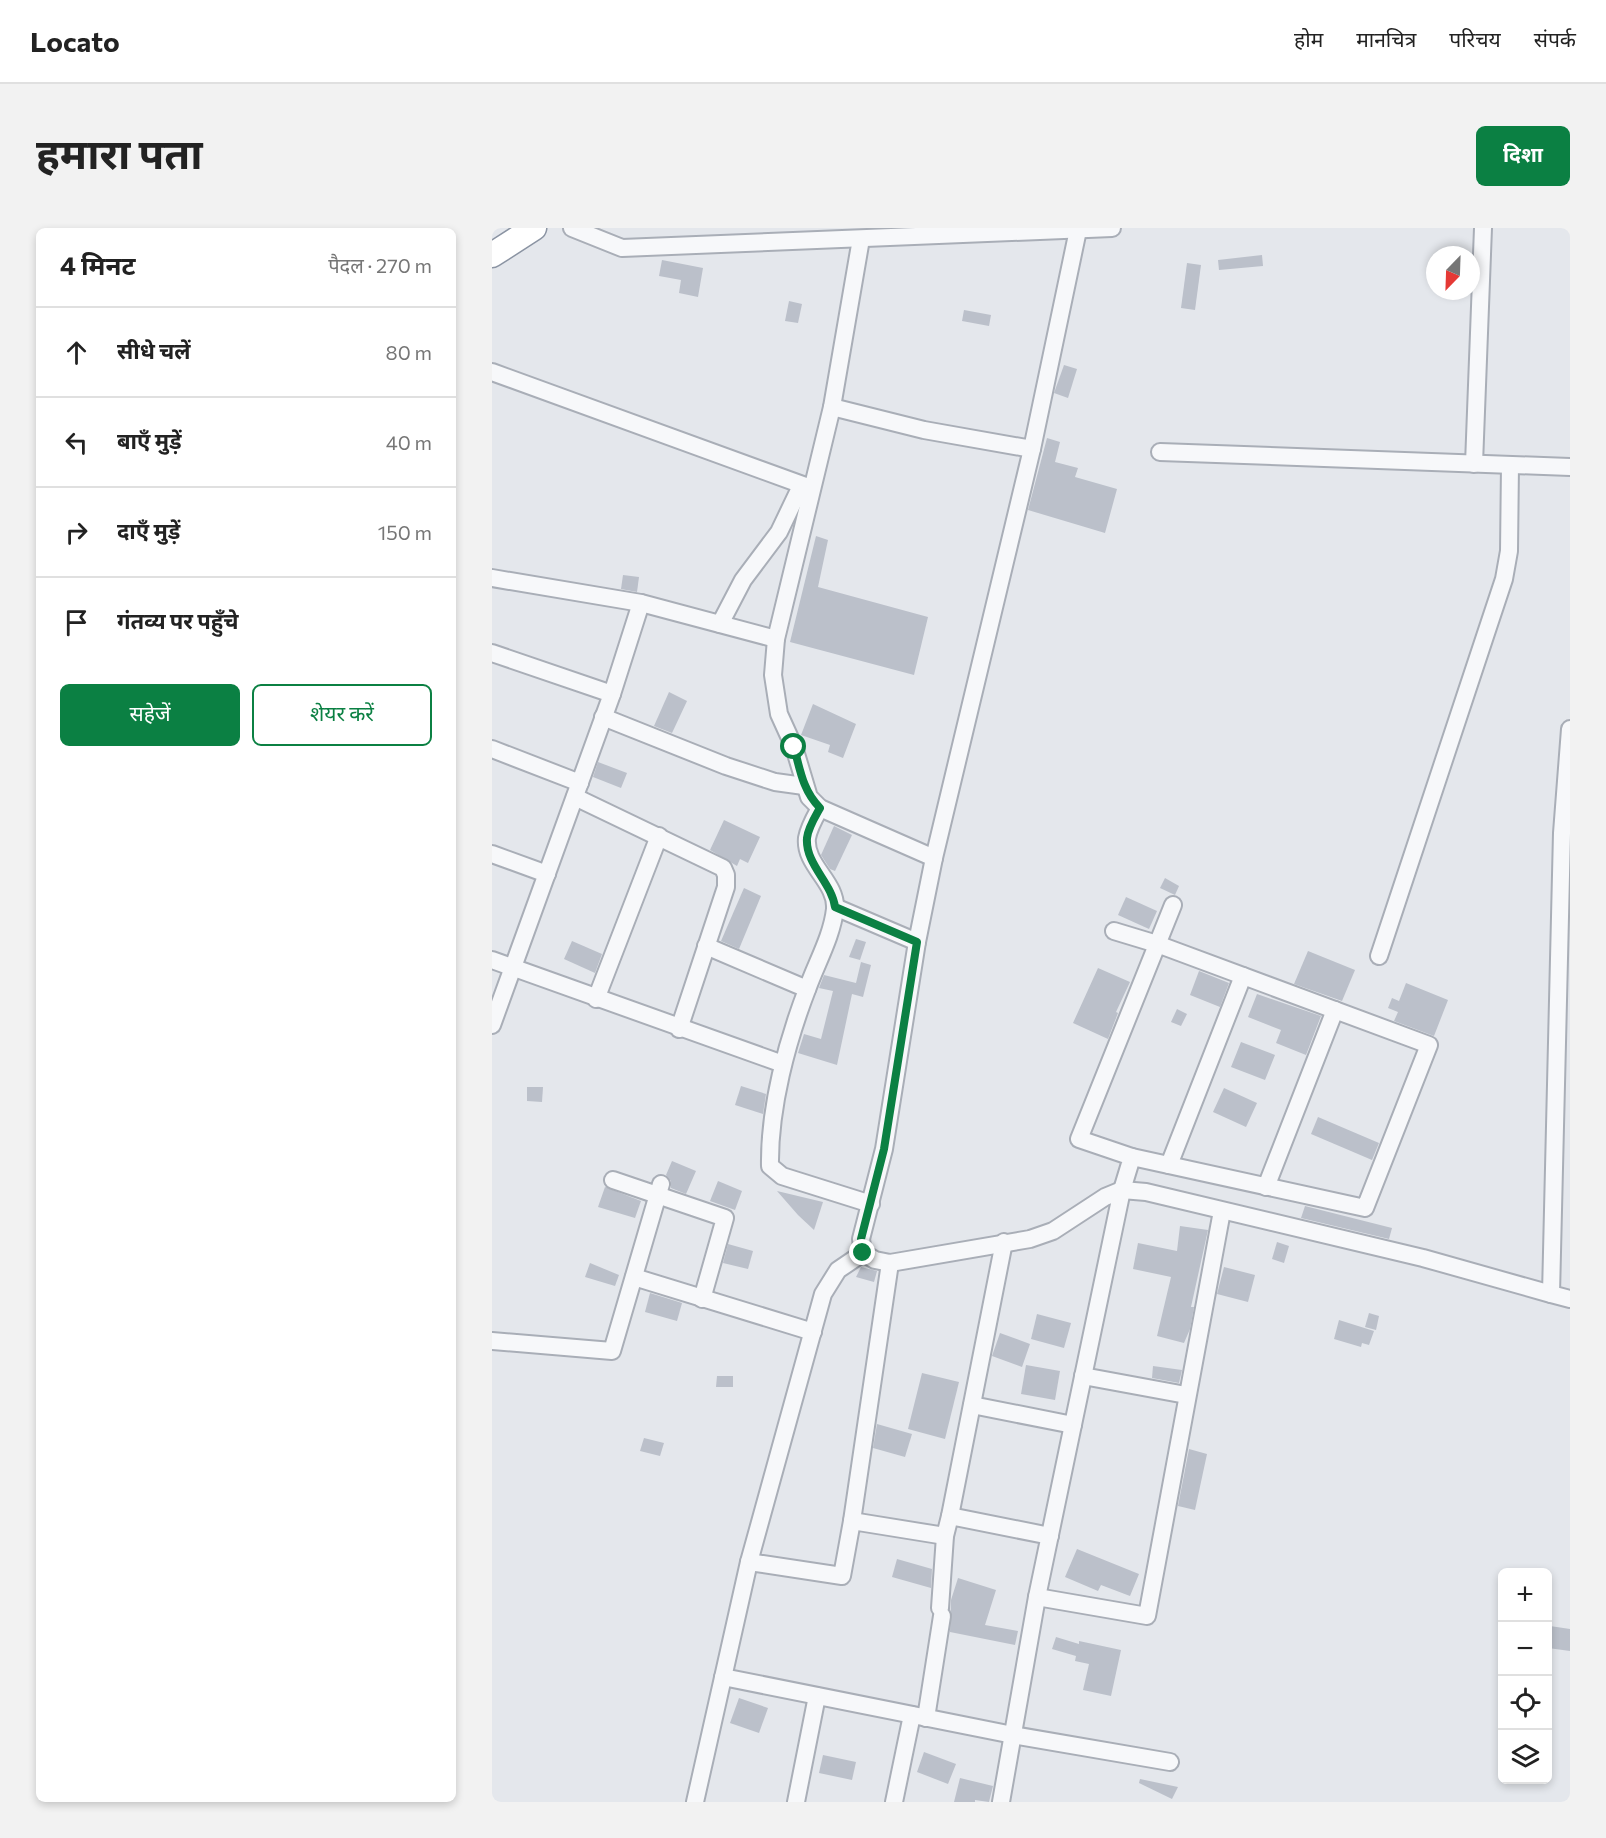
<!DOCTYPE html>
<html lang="hi">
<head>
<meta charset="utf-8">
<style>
	body { margin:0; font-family:Commissioner,"Noto Sans Devanagari",sans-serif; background:#f2f2f2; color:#222 }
	.controls { position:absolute; right:18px; bottom:18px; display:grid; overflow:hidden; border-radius:9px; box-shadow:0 3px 9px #0003 }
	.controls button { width:54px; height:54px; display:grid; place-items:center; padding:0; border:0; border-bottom:2px solid #e0e0e0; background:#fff; color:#222; font:30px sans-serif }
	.compass { position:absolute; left:934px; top:18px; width:54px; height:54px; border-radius:50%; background:#fff; box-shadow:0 3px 9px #0003; rotate:203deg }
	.stop { position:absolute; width:18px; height:18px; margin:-14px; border:4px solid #0b8043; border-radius:50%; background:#fff }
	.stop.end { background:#0b8043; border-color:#fff; box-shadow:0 2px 6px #0008 }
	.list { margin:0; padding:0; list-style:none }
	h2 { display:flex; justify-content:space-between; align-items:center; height:78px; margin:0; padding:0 24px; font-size:26px }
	h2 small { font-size:20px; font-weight:400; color:#767676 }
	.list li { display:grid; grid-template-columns:39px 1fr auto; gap:18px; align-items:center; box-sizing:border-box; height:90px; padding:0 24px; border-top:2px solid #e0e0e0 }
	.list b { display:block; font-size:22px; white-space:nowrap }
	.list em { font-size:20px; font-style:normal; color:#767676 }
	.actions { display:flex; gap:12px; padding:18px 24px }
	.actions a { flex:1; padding:14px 0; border:2px solid #0b8043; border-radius:9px; text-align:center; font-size:21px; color:#0b8043 }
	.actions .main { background:#0b8043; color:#fff }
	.icon { flex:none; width:33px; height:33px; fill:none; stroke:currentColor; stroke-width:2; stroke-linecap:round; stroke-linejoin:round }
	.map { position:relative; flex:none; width:1078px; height:1574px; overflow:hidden; border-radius:9px }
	header { display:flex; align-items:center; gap:36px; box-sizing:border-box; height:84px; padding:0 30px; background:#fff; border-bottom:2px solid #e0e0e0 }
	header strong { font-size:28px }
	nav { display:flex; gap:33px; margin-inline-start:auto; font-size:21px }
	.intro { display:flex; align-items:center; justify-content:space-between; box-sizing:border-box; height:144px; padding:0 36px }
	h1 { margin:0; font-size:42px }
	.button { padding:15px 27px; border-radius:9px; background:#0b8043; color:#fff; font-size:21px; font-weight:700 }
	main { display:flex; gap:36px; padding:0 36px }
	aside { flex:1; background:#fff; border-radius:9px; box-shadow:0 3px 9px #0003 }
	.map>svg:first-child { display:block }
	.building { fill:#bbc0ca }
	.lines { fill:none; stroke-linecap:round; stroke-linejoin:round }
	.minor-casing { stroke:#a9aeb7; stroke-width:20 }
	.highway-casing { stroke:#8b94a3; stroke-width:27 }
	.minor { stroke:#f7f8fa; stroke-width:16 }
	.highway { stroke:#fff; stroke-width:24 }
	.route { stroke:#0b8043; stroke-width:8 }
</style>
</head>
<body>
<header>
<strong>Locato</strong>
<nav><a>होम</a><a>मानचित्र</a><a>परिचय</a><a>संपर्क</a></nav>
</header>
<div class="intro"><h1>हमारा पता</h1><a class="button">दिशा</a></div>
<main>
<aside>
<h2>4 मिनट<small>पैदल · 270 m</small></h2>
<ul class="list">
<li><svg class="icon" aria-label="ahead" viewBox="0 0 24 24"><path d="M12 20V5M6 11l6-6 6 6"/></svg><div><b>सीधे चलें</b></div><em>80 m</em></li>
<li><svg class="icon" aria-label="left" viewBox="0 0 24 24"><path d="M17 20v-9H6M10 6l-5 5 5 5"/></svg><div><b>बाएँ मुड़ें</b></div><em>40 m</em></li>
<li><svg class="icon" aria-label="right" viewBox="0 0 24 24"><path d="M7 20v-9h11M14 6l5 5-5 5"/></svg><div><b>दाएँ मुड़ें</b></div><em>150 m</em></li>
<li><svg class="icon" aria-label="arrive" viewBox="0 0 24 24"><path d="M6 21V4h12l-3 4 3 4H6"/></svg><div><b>गंतव्य पर पहुँचे</b></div></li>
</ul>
<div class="actions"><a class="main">सहेजें</a><a>शेयर करें</a></div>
</aside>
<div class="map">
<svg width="1078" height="1574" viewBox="0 0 1078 1574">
	<rect width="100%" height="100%" fill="#e4e7ec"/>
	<g class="building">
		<path d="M770 27 771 38 727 42 726 32Z"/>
		<path d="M170 32 211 40 206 69 187 65 189 52 167 48Z"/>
		<path d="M695 35 709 37 703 82 689 80Z"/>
		<path d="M297 73 310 76 306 95 293 93Z"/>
		<path d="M472 82 499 87 497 98 470 93Z"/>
		<path d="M572 137 585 141 576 170 562 165Z"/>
		<path d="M555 210 568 214 563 234 586 240 583 249 625 261 613 305 536 282Z"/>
		<path d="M324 308 336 312 326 359 436 389 422 447 298 414Z"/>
		<path d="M131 347 147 349 145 364 129 361Z"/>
		<path d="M177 464 195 473 180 505 162 498Z"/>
		<path d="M321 476 364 496 351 530 336 524 338 517 309 507Z"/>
		<path d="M106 534 135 545 129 560 101 549Z"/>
		<path d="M232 592 268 609 256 635 248 631 245 638 218 622Z"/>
		<path d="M342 598 360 607 343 643 338 641 329 627Z"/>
		<path d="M673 650 687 658 683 667 668 660Z"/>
		<path d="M252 660 269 668 247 721 229 713Z"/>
		<path d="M634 669 665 683 657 701 626 687Z"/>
		<path d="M364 711 374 714 368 732 357 729Z"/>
		<path d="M80 713 110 726 103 745 72 731Z"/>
		<path d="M816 723 863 742 850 773 802 756Z"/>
		<path d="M369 734 379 737 371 769 360 766 345 837 306 825 312 806 329 811 341 763 327 760 332 747 364 755Z"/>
		<path d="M606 740 638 754 624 784 626 785 616 811 581 795Z"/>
		<path d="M707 743 737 755 728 779 698 767Z"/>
		<path d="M914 755 956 772 942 808 902 793 906 784 896 780 900 770 907 773Z"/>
		<path d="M765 766 829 788 814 827 784 815 789 802 756 789Z"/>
		<path d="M685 781 695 786 689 798 679 794Z"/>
		<path d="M749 814 783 827 773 852 739 839Z"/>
		<path d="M249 858 274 866 271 886 243 877Z"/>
		<path d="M35 859H51L50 874 35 873Z"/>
		<path d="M732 860 765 875 754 899 721 884Z"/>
		<path d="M826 889 887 915 880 932 819 906Z"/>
		<path d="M180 933 204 943 194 966 179 960V953L174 947Z"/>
		<path d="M226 953 250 963 243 982 218 973Z"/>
		<path d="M113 959 149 973 143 990 106 979Z"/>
		<path d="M285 963 331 974 322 1002 306 987Z"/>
		<path d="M813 978 900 1000 897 1011 809 990Z"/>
		<path d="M688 998 716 1002 699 1079H702L698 1101 692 1115 665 1108 679 1049 641 1041 646 1015 685 1023Z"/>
		<path d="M785 1014 797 1018 792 1035 780 1031Z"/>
		<path d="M236 1016 261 1023 256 1041 231 1035Z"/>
		<path d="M98 1035 127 1047 123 1058 93 1049Z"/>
		<path d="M369 1039 385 1043 382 1054 364 1049Z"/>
		<path d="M732 1039 763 1047 756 1074 725 1066Z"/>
		<path d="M158 1065 190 1075 185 1093 153 1084Z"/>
		<path d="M877 1085 887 1088 884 1102 873 1099Z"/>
		<path d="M545 1086 579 1095 572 1120 539 1111Z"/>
		<path d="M847 1092 882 1103 877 1117 870 1115 869 1119 842 1111Z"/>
		<path d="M508 1105 538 1116 530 1139 500 1128Z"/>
		<path d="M534 1137 568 1143 563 1172 529 1166Z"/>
		<path d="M661 1138 690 1142 687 1155 660 1150Z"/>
		<path d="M430 1145 467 1154 453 1211 416 1201Z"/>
		<path d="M225 1148H241V1159H224Z"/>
		<path d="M385 1196 420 1206 413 1229 381 1220Z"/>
		<path d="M152 1210 172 1215 168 1228 148 1223Z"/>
		<path d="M697 1221 715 1226 703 1282 686 1278Z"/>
		<path d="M585 1321 647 1346 638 1368 609 1357 606 1363 573 1349Z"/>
		<path d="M405 1331 440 1341 439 1360 400 1349Z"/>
		<path d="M466 1350 504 1362 493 1397 526 1403 523 1417 458 1404 459 1372Z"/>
		<path d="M1058 1398 1078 1401V1423L1056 1420Z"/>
		<path d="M564 1409 587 1416V1413L629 1422 619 1468 591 1462 597 1436 583 1433 584 1428 560 1421Z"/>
		<path d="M247 1470 276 1480 267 1505 238 1495Z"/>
		<path d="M432 1524 464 1536 456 1556 425 1544Z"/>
		<path d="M331 1527 364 1534 360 1552 327 1545Z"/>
		<path d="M468 1550 501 1558 497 1574 483 1572V1574H462Z"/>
		<path d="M648 1551 686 1559 680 1571 647 1555Z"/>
	</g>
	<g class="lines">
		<g class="minor-casing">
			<g id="minor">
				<path d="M80 0 130 20 620 0"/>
				<path d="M586 2 540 221 442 630 425 714 392 921 369 1011 371 1025 383 1032 398 1035 538 1011 561 1003 613 969 630 962 654 964 931 1030 1059 1066"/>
				<path d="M369 11 340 179 284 411 281 447 287 486 302 519 317 569 328 580 442 630"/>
				<path d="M0 144 319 260"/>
				<path d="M340 179 432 202 540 221"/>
				<path d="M668 224 1078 239"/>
				<path d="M982 236 991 0"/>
				<path d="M0 350 149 375 284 411"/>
				<path d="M228 396 251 352 287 304 309 258"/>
				<path d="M0 425 120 466"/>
				<path d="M111 489 234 538 283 554 312 558"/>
				<path d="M1078 501 1070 605 1059 1066 1078 1071"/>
				<path d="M0 521 88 555"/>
				<path d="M83 569 231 640 234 647V659L187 801"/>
				<path d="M328 580C323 589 317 599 315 610 312 637 345 654 343 681 340 708 325 734 316 759 295 813 277 880 278 938L290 948 379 976"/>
				<path d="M0 626 55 646"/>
				<path d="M343 679 425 714"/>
				<path d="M622 703 665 716 937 817 873 980 640 929"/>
				<path d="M214 718 315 761"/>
				<path d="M887 728 1012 351 1017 323 1018 237"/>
				<path d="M0 732 291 836"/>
				<path d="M104 771 167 608"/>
				<path d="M0 797 120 466 149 375"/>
				<path d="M677 937 751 748"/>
				<path d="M121 952 233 990 210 1071"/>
				<path d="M774 959 843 782"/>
				<path d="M142 1049 321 1104"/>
				<path d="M0 1113 120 1123 169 956"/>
				<path d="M591 1148 694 1167"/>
				<path d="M480 1177 581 1197"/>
				<path d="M458 1288 512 1014"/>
				<path d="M360 1293 398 1035"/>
				<path d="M257 1334 350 1348 360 1293 453 1308"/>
				<path d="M545 1369 655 1388 730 983"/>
				<path d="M448 1380 453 1308 458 1288 558 1308"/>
				<path d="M231 1449 521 1507 678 1534"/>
				<path d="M434 1490 450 1388"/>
				<path d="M203 1574 257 1334 331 1066 346 1042 371 1025"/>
				<path d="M304 1574 325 1468"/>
				<path d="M402 1574 420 1487"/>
				<path d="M509 1574 545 1369 630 962 640 929 587 911 681 677"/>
			</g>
		</g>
		<g class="highway-casing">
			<path id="highway" d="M0 27 42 0"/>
		</g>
		<use href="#minor" class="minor"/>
		<use href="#highway" class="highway"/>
	</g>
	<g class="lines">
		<path class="route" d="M302 519C308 542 311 563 328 580 323 589 316 600 315 610 313 636 340 655 343 679L425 714 392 921 369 1011 371 1025"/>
	</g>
</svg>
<div class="controls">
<button>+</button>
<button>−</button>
<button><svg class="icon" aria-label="locate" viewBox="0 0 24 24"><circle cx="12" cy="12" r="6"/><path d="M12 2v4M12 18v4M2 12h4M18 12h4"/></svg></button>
<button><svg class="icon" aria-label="layers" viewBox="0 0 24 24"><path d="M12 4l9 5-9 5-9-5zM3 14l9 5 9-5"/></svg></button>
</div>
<svg class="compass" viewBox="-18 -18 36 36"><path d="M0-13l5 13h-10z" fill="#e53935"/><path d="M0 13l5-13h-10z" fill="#767676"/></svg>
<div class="stop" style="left:302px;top:519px"></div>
<div class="stop end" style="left:371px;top:1025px"></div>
</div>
</main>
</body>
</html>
